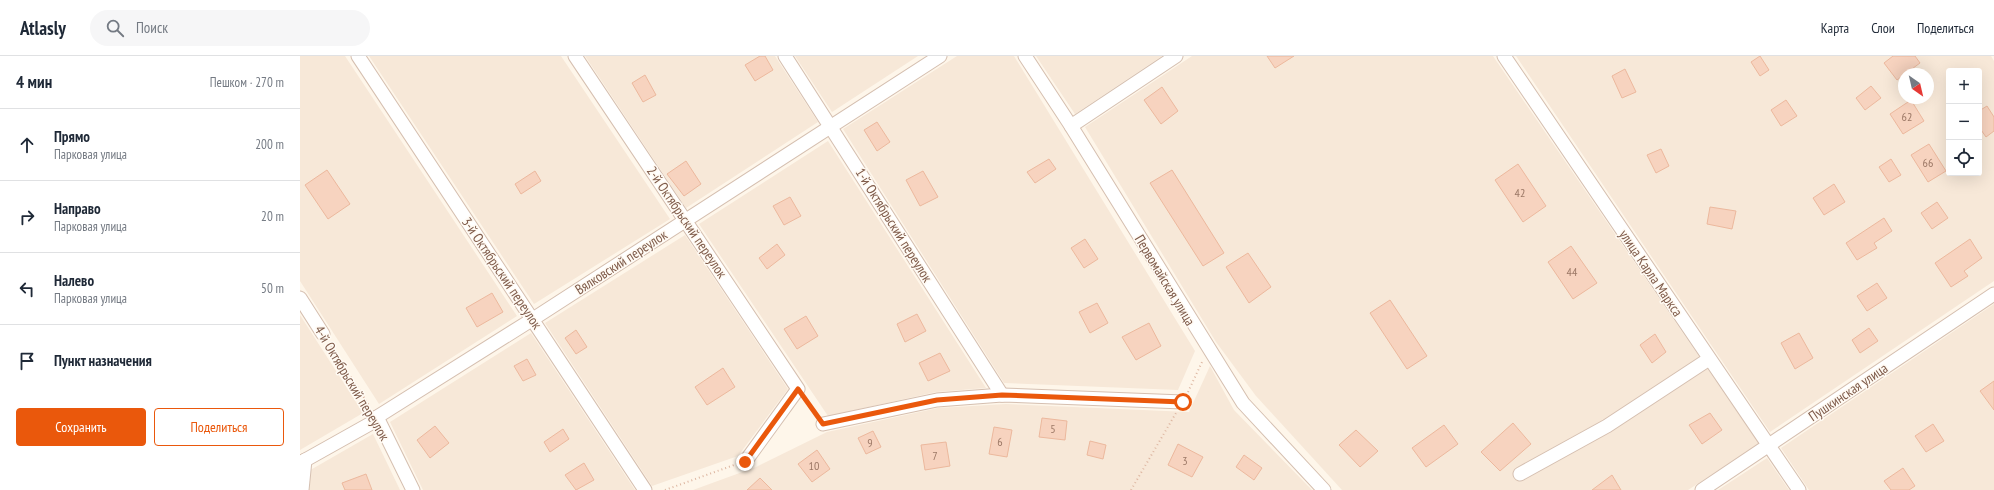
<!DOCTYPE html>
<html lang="ru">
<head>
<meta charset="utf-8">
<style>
	body { margin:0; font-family:"PT Sans Narrow",sans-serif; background:#f6f6f7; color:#1f2937 }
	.controls { position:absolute; right:12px; top:12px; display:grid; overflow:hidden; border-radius:4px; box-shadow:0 4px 16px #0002 }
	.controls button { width:36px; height:36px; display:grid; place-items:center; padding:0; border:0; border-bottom:1px solid #e0e1e3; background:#fff; color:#1f2937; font:20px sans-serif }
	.compass { position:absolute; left:1598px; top:12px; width:36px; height:36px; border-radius:50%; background:#fff; box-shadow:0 4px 16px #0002; rotate:146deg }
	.stop { position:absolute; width:12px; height:12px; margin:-9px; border:3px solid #ea580c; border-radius:50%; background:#fff }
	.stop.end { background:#ea580c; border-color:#fff; box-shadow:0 1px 4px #0008 }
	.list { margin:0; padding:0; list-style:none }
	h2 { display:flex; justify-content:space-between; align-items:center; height:52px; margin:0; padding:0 16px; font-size:17px }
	h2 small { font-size:13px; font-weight:400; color:#747a83 }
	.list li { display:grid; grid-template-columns:26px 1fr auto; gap:12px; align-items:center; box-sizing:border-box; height:72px; padding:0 16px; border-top:1px solid #e0e1e3 }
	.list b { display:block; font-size:15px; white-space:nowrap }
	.list p { margin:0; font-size:13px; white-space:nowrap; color:#747a83 }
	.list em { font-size:13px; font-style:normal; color:#747a83 }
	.actions { display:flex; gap:8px; padding:12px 16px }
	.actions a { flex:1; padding:9px 0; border:1px solid #ea580c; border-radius:4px; text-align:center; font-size:14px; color:#ea580c }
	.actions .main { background:#ea580c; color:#fff }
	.icon { flex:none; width:22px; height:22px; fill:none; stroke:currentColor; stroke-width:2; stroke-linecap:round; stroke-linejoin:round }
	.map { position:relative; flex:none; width:1694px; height:434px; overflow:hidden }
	header { display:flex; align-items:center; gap:24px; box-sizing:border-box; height:56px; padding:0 20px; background:#fff; border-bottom:1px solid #e0e1e3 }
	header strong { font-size:19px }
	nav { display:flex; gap:22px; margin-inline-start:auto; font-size:14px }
	.search { width:280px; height:36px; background:#f6f6f7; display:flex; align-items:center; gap:10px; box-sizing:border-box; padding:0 14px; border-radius:22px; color:#747a83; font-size:15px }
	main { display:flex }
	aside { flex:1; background:#fff }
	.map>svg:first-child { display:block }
	.residential { fill:#f7e8d8; fill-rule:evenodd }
	.building { fill:#f7d3bf; stroke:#ecb89d }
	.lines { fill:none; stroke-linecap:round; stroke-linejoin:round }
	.minor-casing { stroke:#d5bfb0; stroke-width:15 }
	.path { stroke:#ddb6a1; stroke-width:2; stroke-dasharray:1 3; stroke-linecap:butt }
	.minor { stroke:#fff; stroke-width:13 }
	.route { stroke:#ea580c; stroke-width:5 }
	.labels { text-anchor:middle; stroke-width:3; stroke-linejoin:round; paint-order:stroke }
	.number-label { font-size:12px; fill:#9c7866 }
	.street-label { font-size:14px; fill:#7e5a49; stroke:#fffaf3 }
</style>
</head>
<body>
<header>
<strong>Atlasly</strong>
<div class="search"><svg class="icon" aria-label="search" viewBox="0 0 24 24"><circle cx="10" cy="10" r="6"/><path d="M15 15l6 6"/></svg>Поиск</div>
<nav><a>Карта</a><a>Слои</a><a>Поделиться</a></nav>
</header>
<main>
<aside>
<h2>4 мин<small>Пешком · 270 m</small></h2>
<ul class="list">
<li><svg class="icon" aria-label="ahead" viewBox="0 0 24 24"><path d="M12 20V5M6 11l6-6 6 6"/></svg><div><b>Прямо</b><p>Парковая улица</p></div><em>200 m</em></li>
<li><svg class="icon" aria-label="right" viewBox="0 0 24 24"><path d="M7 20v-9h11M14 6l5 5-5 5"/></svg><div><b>Направо</b><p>Парковая улица</p></div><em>20 m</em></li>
<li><svg class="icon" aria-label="left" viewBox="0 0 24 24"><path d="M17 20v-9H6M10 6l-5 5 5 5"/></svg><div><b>Налево</b><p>Парковая улица</p></div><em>50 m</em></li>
<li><svg class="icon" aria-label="arrive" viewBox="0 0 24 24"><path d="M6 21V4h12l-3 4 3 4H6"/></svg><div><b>Пункт назначения</b></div></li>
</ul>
<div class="actions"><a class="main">Сохранить</a><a>Поделиться</a></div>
</aside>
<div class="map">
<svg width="1694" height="434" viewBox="0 0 1694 434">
	<rect width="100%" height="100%" fill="#fef6ea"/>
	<g class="residential">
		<path d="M0 0H45L217 260 79 348 0 225Z"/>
		<path d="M69 0H261L370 163 234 248Z"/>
		<path d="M285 0H475L518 66 386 152Z"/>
		<path d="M495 0H618L532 56Z"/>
		<path d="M657 0H714L895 295 878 334 704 327 543 73Z"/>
		<path d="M736 0H862L775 58Z"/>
		<path d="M892 0H1193L1459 388 1388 434H1042L956 340 916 286 785 71Z"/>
		<path d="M1216 0H1691L1694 5V225L1470 376ZM1649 15H1679V117H1649ZM1604 18H1628V42H1604Z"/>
		<path d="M528 85 686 332 636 336 528 360 399 168Z"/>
		<path d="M385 179 488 333 438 400 352 430 245 267Z"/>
		<path d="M1694 248V434H1509L1481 392Z"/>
		<path d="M0 259 63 357 0 394Z"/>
		<path d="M231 277 335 434H123L90 366Z"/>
		<path d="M910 310 934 354 1012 434H393L456 411 527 376 638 352 706 348 889 356Z"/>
		<path d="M73 378 100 434H0V420Z"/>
		<path d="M1467 402 1489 434H1418Z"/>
	</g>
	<g class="building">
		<path d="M460 0H465L473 14 455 25 445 9Z"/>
		<path d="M967 0H994L975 12Z"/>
		<path d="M1460 0 1469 14 1460 20 1451 6Z"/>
		<path d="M1593 0H1615L1620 7 1597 24 1584 7Z"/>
		<path d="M1325 13 1336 36 1322 42 1312 20Z"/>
		<path d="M345 19 356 39 343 46 332 27Z"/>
		<path d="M1571 30 1581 42 1565 54 1556 42Z"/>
		<path d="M862 31 878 55 861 68 844 44Z"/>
		<path d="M1486 44 1497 60 1481 70 1471 54Z"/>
		<path d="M1611 44 1624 65 1603 78 1590 58Z"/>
		<path d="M1687 50 1694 61V75L1686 81 1679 71V55Z"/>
		<path d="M577 66 590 86 577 95 564 74Z"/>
		<path d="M1629 88 1646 115 1628 126 1611 99Z"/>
		<path d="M1361 93 1369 110 1356 117 1347 99Z"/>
		<path d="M749 103 756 113 735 127 727 116Z"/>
		<path d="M1591 103 1601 119 1589 126 1579 111Z"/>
		<path d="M386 105 401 128 384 140 367 118Z"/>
		<path d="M1218 108 1246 150 1223 166 1195 124Z"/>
		<path d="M27 114 50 148 28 163 5 129Z"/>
		<path d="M872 114 924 197 903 210 850 127Z"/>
		<path d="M235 115 241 125 221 138 215 128Z"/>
		<path d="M623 115 638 141 620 150 606 124Z"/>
		<path d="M1534 128 1545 146 1524 159 1513 142Z"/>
		<path d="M490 141 501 160 484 169 473 150Z"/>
		<path d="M1637 146 1648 162 1632 173 1621 157Z"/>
		<path d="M1410 151 1436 155 1432 173 1407 168Z"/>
		<path d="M1584 162 1592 175 1574 187 1577 192 1557 204 1546 187Z"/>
		<path d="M785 183 798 203 784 212 771 192Z"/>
		<path d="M1670 183 1682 202 1664 215 1668 220 1651 231 1635 207Z"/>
		<path d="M477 188 485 199 467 213 459 202Z"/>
		<path d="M1271 190 1297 227 1273 243 1248 206Z"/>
		<path d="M948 197 971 231 949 247 926 211Z"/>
		<path d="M1577 227 1587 242 1567 255 1557 240Z"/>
		<path d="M192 237 203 256 177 271 166 252Z"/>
		<path d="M1090 244 1127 300 1107 313 1070 257Z"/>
		<path d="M797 247 808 267 790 277 779 256Z"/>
		<path d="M617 258 626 275 605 286 597 268Z"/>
		<path d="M506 260 518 280 497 293 484 273Z"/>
		<path d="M849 267 861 290 836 304 822 281Z"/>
		<path d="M1569 272 1578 285 1560 297 1552 284Z"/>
		<path d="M276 274 287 291 276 298 265 282Z"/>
		<path d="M1499 277 1513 302 1495 313 1481 287Z"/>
		<path d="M1355 278 1366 296 1352 307 1340 289Z"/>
		<path d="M640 297 650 315 628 325 619 307Z"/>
		<path d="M227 303 236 319 223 325 214 310Z"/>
		<path d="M423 312 435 331 407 349 395 331Z"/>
		<path d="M1694 325V354L1680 335Z"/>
		<path d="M1410 357 1422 374 1402 388 1389 369Z"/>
		<path d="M742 362 767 365 765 384 739 381Z"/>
		<path d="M1213 367 1231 388 1200 415 1181 396Z"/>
		<path d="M1633 368 1644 385 1626 396 1615 380Z"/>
		<path d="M1144 369 1158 388 1126 411 1112 392Z"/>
		<path d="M135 370 149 387 130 402 117 384Z"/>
		<path d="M694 371 712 374 707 401 689 398Z"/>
		<path d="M263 373 269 383 250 396 244 386Z"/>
		<path d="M1056 374 1078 395 1060 411 1039 389Z"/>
		<path d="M573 375 581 391 566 398 558 382Z"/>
		<path d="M790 385 806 389 803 403 787 399Z"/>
		<path d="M646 386 650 410 625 414 621 389Z"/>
		<path d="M878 388 903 401 892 421 868 409Z"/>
		<path d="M517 394 530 413 512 426 498 408Z"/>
		<path d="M944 399 962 412 954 424 936 411Z"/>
		<path d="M284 407 294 424 276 434 265 419Z"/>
		<path d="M1603 412 1615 430 1609 434H1591L1584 425Z"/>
		<path d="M66 418 72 434H45L42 427Z"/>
		<path d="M1312 419 1321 434H1292Z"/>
		<path d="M460 422 472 434H447Z"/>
	</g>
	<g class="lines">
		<g class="minor-casing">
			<g id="minor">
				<path d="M58 0 345 434"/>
				<path d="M275 0 498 333 445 406"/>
				<path d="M485 0 702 339"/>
				<path d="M725 0 771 70 943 347 1024 434"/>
				<path d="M1204 0 1499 434"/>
				<path d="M771 70 876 0"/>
				<path d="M0 242 23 278"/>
				<path d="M77 361 113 434"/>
				<path d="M523 368 637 344 702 339 883 346"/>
				<path d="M0 407 75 365 77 361 233 263 640 0"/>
				<path d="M1220 418 1307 370 1409 303"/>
				<path d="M2 434 5 404"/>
				<path d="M1402 434 1694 238"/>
			</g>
		</g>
		<g class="path">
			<path d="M29 287 70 351"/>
			<path d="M888 336 902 306"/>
			<path d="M505 343 516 359"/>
			<path d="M365 434 434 409"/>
			<path d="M831 434 876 357"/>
		</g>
		<use href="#minor" class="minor"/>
	</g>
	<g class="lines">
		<path class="route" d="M445 406 498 333 523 368 637 344 702 339 883 346"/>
	</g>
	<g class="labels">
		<g class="number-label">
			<text x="1607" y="65">62</text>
			<text x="1628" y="111">66</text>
			<text x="1220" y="141">42</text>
			<text x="1272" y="220">44</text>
			<text x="753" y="377">5</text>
			<text x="700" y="390">6</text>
			<text x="570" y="391">9</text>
			<text x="635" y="404">7</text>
			<text x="885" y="409">3</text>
			<text x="514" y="414">10</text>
		</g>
		<g class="street-label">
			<text transform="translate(387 166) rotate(56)" y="5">2-й Октябрьский переулок</text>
			<text transform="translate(594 169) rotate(58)" y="5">1-й Октябрьский переулок</text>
			<text transform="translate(321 206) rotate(-33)" y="5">Вялковский переулок</text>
			<text transform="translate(202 217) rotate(56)" y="5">3-й Октябрьский переулок</text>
			<text transform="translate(1351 217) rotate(56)" y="5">улица Карла Маркса</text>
			<text transform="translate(865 224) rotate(59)" y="5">Первомайская улица</text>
			<text transform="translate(52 327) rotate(59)" y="5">4-й Октябрьский переулок</text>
			<text transform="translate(1548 336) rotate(-34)" y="5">Пушкинская улица</text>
		</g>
	</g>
</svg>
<div class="controls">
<button>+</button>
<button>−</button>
<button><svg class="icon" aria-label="locate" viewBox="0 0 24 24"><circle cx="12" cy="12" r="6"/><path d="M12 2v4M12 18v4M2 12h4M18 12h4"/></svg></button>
</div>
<svg class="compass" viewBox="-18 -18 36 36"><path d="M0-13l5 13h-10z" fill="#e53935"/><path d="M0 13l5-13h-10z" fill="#747a83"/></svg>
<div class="stop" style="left:883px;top:346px"></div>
<div class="stop end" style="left:445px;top:406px"></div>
</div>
</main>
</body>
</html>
